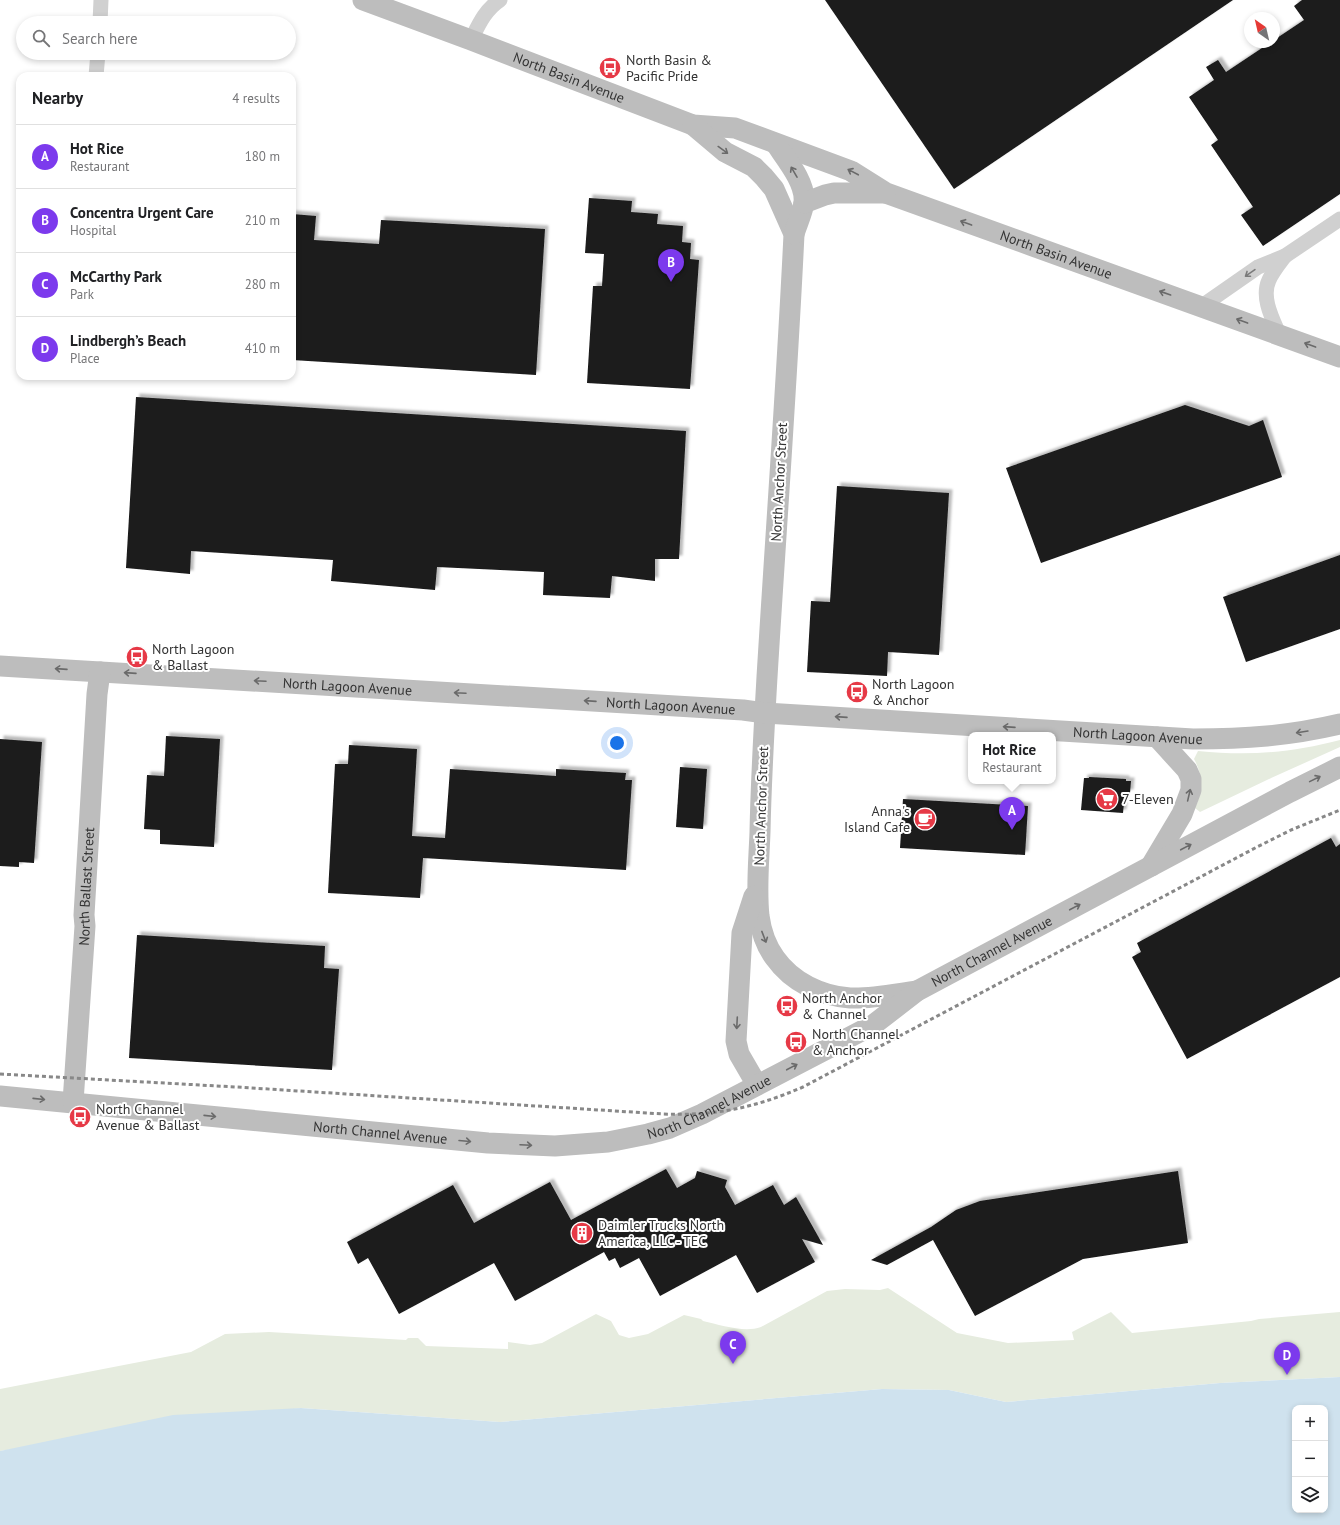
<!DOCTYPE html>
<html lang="en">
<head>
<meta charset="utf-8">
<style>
	body { margin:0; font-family:"PT Sans",sans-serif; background:#f2f2f2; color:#202124 }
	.controls { position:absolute; right:12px; bottom:12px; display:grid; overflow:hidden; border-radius:8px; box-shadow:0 2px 6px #0003 }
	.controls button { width:36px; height:36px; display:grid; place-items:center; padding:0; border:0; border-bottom:1px solid #e0e0e0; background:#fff; color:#202124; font:20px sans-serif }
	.compass { position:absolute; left:1244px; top:12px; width:36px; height:36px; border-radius:50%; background:#fff; box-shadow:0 2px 6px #0003; rotate:326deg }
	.you { position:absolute; left:617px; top:743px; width:14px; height:14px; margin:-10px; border:3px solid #fff; border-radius:50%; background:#1a73e8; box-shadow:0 0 0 6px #1a73e833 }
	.badge { display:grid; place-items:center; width:26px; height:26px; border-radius:50%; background:#7c3aed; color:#fff; font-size:13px; font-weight:700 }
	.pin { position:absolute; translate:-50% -33px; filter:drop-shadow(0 1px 2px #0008) }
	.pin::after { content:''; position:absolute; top:21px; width:14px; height:12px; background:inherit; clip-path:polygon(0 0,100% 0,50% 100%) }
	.popup { position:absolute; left:968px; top:732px; width:88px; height:52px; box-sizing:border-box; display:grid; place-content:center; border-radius:8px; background:#fff; filter:drop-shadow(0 1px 3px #0005); font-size:13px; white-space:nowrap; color:#757577 }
	.popup b { font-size:15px; color:#202124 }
	.popup::after { content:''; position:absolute; left:50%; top:100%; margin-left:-8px; border:8px solid transparent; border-top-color:#fff }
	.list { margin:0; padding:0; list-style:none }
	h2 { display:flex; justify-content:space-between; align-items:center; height:52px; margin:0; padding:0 16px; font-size:17px }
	h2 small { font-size:13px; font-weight:400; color:#757577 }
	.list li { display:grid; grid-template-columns:26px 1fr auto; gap:12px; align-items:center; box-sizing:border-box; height:64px; padding:0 16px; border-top:1px solid #e0e0e0 }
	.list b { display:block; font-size:15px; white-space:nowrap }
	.list p { margin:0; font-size:13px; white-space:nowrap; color:#757577 }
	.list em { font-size:13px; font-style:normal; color:#757577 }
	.icon { flex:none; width:22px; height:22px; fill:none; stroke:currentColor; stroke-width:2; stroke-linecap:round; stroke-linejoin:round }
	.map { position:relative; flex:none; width:1340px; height:1525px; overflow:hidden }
	.search { position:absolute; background:#fff; box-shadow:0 2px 6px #0003; left:16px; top:16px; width:280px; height:44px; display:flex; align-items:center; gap:10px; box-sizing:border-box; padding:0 14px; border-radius:22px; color:#757577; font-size:15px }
	.panel { position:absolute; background:#fff; box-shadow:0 2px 6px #0003; left:16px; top:72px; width:280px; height:308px; border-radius:12px }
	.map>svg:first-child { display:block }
	.green { fill:#e6ecdf }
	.water { fill:#cfe2ee; fill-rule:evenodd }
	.building { fill:#1a1a1a; filter:url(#shadow) }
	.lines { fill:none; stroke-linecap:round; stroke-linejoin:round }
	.street { stroke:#d0d0d0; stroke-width:15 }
	.secondary { stroke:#bdbdbd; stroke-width:21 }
	.rail { stroke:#888; stroke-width:3; stroke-dasharray:4 3; stroke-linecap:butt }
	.oneway { stroke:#6a6a6a }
	.oneway2 { stroke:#7a7a7a }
	.labels { text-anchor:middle; stroke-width:4; stroke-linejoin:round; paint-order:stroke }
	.poi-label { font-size:14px; fill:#333; stroke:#fff; text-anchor:start }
	.street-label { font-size:14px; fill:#333; stroke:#fff }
</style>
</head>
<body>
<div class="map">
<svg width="1340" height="1525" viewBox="0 0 1340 1525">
	<defs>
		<filter id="shadow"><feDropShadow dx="3.5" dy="-3.5" stdDeviation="1" flood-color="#0004"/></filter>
	</defs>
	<rect width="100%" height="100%" fill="#fff"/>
	<g class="green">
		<path d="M1340 740V747L1269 779 1200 812 1195 808C1203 791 1203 775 1194 759L1198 751C1248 756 1291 753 1340 740Z"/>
		<path d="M888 1288 957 1333 1008 1343 1074 1340 1072 1332 1111 1312 1132 1333 1251 1321 1259 1319 1340 1312V1377L1220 1383 1006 1402 949 1390 882 1389 500 1422 301 1408 0 1451V1389L191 1352 225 1334 269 1332 406 1340 408 1338H418L426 1346 508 1349V1342L530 1345 542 1343 596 1314 611 1321 619 1335 629 1338 648 1334 684 1315 701 1319 703 1321C721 1325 744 1333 761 1327L827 1291 845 1289 880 1290Z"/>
	</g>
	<path class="water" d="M1340 1377V1525H0V1451L173 1415 301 1408 500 1422 882 1389 949 1390 1006 1402 1220 1383ZM1295 1408H1325V1510H1295Z"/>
	<g class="building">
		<path d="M825 0H1233L954 189Z"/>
		<path d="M1302 0H1340V194L1263 246 1241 215 1253 207 1211 145 1218 140 1189 97 1214 80 1206 67 1218 60 1226 72 1271 42H1274V40L1304 20 1294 6Z"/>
		<path d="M589 198 632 201 631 212 658 214 657 224 683 226 682 242 691 243 690 259 699 260 690 389 587 383 593 286H602L604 254 585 253Z"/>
		<path d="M292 214 316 216 314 240 379 244 381 220 545 229 536 375 292 360Z"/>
		<path d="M136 397 686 431 679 559H655V581L612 576 610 598 543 595 544 572 437 567 435 590 331 581 333 560 191 551 190 574 126 568Z"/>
		<path d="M1185 405 1249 426 1263 420 1282 477 1041 563 1006 468Z"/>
		<path d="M837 486 949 493 939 655 888 652 887 676 807 672 811 601 830 602Z"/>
		<path d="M1340 555V629L1246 662 1223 597Z"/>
		<path d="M166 736 220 739 214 847 160 844V830L144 829 147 775 164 776Z"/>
		<path d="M0 739 42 742 34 863 19 862V867L0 866Z"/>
		<path d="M349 745 417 749 412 836 445 838 450 769 556 776V769L626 773 625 780H632L626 870 423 858 420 898 328 893 335 764H348Z"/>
		<path d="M680 767 707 769 703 829 676 827Z"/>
		<path d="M1089 777 1126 779V781H1131L1130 793H1125L1123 813 1081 810 1084 778H1089Z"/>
		<path d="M903 799 1028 806 1025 855 900 848Z"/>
		<path d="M1331 838 1336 847 1340 844V977L1187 1059 1132 957 1141 952 1137 943Z"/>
		<path d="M137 935 325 946 324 968 339 969 332 1070 129 1058Z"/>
		<path d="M666 1169 677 1188 695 1178 697 1171 727 1180 725 1187 735 1205 773 1185 784 1205 796 1197 823 1245 802 1239 815 1262 757 1293 736 1255 660 1296 639 1258 620 1268 615 1258 609 1261 604 1252 515 1301 494 1263 399 1314 368 1258 358 1264 347 1242 453 1185 474 1223 550 1182 571 1220Z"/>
		<path d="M1178 1171 1188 1243 1083 1259 975 1316 933 1240 887 1265 871 1260 931 1227 956 1210 980 1201Z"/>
	</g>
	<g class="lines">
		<g class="street">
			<path d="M100 23 101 0"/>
			<path d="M471 40C479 24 485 10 500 0"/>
			<path d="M96 76 98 53"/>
			<path d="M1202 306 1258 267 1285 256 1340 219"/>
			<path d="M1279 334C1272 318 1261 297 1269 280 1273 271 1279 264 1285 256"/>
		</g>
		<g class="secondary">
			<path id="s1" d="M363 0 471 40 693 125 735 128 851 171 886 193 1340 357"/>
			<path d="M693 125 725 152 754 167 764 177 774 189 794 234C787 382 776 529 767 677 764 729 761 780 760 832 759 860 756 888 759 916 761 931 766 946 775 958 792 982 821 996 850 998 872 999 895 994 917 991"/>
			<path d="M776 144C786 159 806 183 804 202 803 212 797 224 794 234"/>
			<path d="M804 203 825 195 834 193H885"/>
			<path id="s2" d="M0 666 743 710 765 713 1193 739C1245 739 1289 736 1340 724"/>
			<path d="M1151 866 1182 814 1191 790V779L1187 770 1157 737"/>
			<path d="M754 896 742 933 736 1041 739 1054 757 1085"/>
			<path id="s3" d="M0 1096 488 1143 555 1146 608 1142 648 1134 670 1128 702 1114 873 1025 917 991 1290 792 1340 767"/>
			<path id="s4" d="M73 1102 85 926 84 915 97 694 100 672"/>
		</g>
		<path class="rail" d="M0 1074 236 1087 663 1114C716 1116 754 1108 803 1087L1257 847 1291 830 1340 810"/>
	</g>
	<defs><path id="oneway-shaft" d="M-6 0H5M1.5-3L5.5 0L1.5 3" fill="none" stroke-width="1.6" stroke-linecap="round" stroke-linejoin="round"/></defs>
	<g class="oneway">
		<use href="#oneway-shaft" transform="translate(723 150) rotate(36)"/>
		<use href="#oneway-shaft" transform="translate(794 172) rotate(-120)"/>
		<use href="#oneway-shaft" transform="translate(853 172) rotate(-152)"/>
		<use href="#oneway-shaft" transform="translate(966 223) rotate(-160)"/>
		<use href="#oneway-shaft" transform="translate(1165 293) rotate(-161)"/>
		<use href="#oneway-shaft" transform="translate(1242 321) rotate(-160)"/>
		<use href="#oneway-shaft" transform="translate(1310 345) rotate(-160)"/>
		<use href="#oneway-shaft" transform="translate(61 669) rotate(-176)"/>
		<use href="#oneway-shaft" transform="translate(130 673) rotate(-176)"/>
		<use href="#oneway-shaft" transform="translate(260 681) rotate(-177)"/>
		<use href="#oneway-shaft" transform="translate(460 693) rotate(-177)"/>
		<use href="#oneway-shaft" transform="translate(590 701) rotate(-176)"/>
		<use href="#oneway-shaft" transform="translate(841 717) rotate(-176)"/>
		<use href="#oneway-shaft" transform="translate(1009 727) rotate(-176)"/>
		<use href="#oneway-shaft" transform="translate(1302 732) rotate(171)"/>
		<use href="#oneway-shaft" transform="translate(1315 779) rotate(-26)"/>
		<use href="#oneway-shaft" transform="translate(1189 795) rotate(-77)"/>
		<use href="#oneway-shaft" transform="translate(1186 847) rotate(-28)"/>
		<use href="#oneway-shaft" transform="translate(1075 907) rotate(-28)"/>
		<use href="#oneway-shaft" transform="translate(764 937) rotate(69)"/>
		<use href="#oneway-shaft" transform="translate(737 1023) rotate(93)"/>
		<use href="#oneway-shaft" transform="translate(792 1067) rotate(-28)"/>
		<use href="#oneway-shaft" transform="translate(39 1099) rotate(6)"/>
		<use href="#oneway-shaft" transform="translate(210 1116) rotate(6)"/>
		<use href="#oneway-shaft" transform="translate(465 1141) rotate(5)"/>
		<use href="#oneway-shaft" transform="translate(526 1145) rotate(3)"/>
	</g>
	<use class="oneway2" href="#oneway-shaft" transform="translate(1250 273) rotate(145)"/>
	<defs>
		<g id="bus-disc" transform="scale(1.15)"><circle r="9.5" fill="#e63946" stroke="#fff"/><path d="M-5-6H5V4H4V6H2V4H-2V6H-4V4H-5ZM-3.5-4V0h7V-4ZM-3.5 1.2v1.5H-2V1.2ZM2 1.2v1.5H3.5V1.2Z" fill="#fff"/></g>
		<g id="supermarket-disc" transform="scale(1.15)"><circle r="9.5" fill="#e63946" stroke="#fff"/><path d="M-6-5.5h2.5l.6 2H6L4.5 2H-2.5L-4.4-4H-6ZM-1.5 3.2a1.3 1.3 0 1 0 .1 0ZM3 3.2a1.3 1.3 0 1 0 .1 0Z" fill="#fff"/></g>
		<g id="cafe-disc" transform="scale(1.15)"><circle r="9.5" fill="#e63946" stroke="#fff"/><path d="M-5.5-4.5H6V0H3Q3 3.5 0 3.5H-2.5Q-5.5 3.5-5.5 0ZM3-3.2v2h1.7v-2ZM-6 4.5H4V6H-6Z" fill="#fff"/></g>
		<g id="building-disc" transform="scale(1.15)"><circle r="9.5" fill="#e63946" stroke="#fff"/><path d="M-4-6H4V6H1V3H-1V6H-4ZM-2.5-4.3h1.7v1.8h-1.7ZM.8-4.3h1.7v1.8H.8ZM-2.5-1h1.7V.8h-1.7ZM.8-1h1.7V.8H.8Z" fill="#fff"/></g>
	</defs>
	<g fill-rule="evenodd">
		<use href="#bus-disc" x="610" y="68"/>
		<use href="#bus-disc" x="137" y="657"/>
		<use href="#bus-disc" x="857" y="692"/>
		<use href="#supermarket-disc" x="1107" y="799"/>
		<use href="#cafe-disc" x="925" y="819"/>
		<use href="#bus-disc" x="787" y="1006"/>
		<use href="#bus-disc" x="796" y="1042"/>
		<use href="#bus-disc" x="80" y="1117"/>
		<use href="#building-disc" x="582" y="1233"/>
	</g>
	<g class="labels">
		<g class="poi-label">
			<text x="626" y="65">North Basin &amp;<tspan x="626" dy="16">Pacific Pride</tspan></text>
			<text x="152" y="654">North Lagoon<tspan x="152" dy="16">&amp; Ballast</tspan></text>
			<text x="872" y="689">North Lagoon<tspan x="872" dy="16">&amp; Anchor</tspan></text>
			<text x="1122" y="804">7-Eleven</text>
			<text x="910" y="816" text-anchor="end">Anna's<tspan x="910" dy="16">Island Cafe</tspan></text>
			<text x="802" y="1003">North Anchor<tspan x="802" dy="16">&amp; Channel</tspan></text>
			<text x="812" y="1039">North Channel<tspan x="812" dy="16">&amp; Anchor</tspan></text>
			<text x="96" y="1114">North Channel<tspan x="96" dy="16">Avenue &amp; Ballast</tspan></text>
			<text x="598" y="1230">Daimler Trucks North<tspan x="598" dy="16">America, LLC - TEC</tspan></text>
		</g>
		<g class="street-label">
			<text dy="5" stroke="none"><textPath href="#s1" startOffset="220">North Basin Avenue</textPath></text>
			<text dy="5" stroke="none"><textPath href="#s1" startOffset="741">North Basin Avenue</textPath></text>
			<text transform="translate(779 482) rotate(-87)" y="5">North Anchor Street</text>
			<text dy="5" stroke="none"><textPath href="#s2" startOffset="348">North Lagoon Avenue</textPath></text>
			<text dy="5" stroke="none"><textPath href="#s2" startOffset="672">North Lagoon Avenue</textPath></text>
			<text dy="5" stroke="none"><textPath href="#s2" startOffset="1140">North Lagoon Avenue</textPath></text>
			<text transform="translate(761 806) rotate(-88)" y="5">North Anchor Street</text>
			<text dy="5" stroke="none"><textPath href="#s4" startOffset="216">North Ballast Street</textPath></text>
			<text dy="5" stroke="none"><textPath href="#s3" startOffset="1042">North Channel Avenue</textPath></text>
			<text dy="5" stroke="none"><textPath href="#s3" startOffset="718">North Channel Avenue</textPath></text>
			<text dy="5" stroke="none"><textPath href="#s3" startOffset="382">North Channel Avenue</textPath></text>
		</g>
	</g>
</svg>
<div class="controls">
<button>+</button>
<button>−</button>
<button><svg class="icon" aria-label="layers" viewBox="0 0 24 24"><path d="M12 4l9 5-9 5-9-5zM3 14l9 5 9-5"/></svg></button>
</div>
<svg class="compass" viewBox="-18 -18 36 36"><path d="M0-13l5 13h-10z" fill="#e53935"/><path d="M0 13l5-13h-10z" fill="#757577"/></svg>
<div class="you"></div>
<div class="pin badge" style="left:1012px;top:830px">A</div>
<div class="popup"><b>Hot Rice</b>Restaurant</div>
<div class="pin badge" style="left:671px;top:282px">B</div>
<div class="pin badge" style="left:733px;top:1364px">C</div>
<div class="pin badge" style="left:1287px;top:1375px">D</div>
<div class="search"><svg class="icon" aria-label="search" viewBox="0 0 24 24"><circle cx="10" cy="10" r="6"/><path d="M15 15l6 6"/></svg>Search here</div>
<section class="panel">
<h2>Nearby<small>4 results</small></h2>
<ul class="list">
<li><span class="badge">A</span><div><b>Hot Rice</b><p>Restaurant</p></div><em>180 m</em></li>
<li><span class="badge">B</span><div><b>Concentra Urgent Care</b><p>Hospital</p></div><em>210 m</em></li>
<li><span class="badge">C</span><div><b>McCarthy Park</b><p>Park</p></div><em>280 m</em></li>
<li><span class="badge">D</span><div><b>Lindbergh’s Beach</b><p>Place</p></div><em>410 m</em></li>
</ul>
</section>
</div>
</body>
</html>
